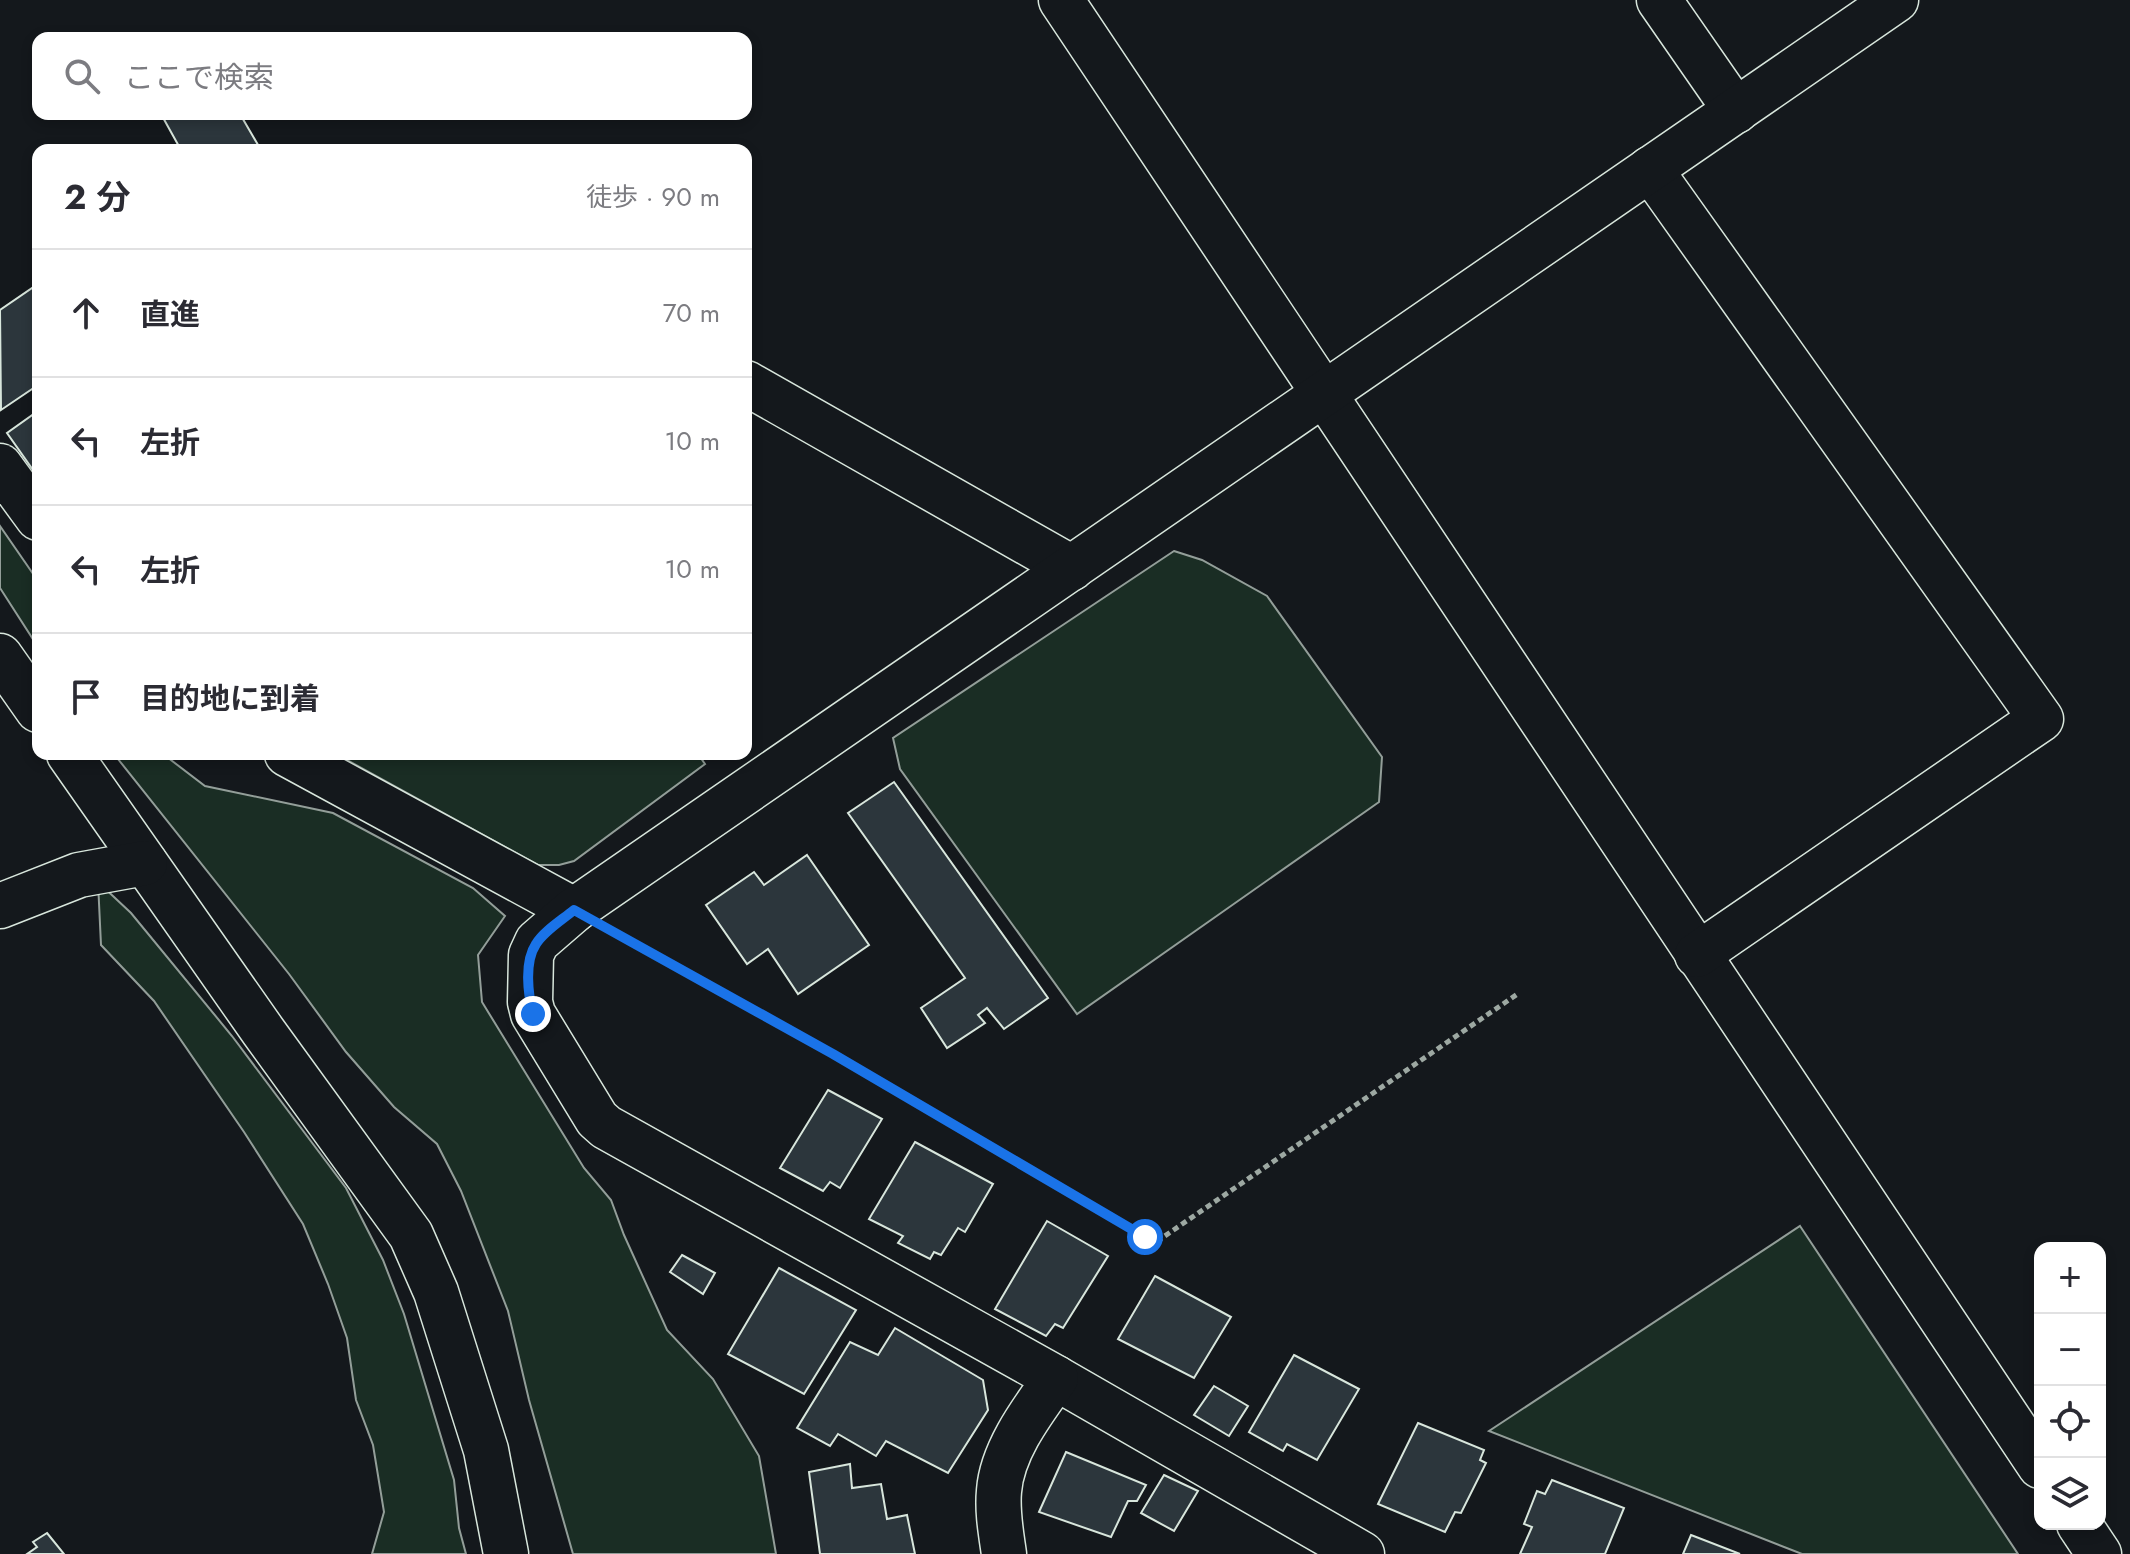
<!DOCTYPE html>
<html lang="ja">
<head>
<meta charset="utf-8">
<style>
	body { margin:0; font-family:Jost,"Noto Sans JP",sans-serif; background:#f2f2f3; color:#2b2b33 }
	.controls { position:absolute; right:24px; bottom:24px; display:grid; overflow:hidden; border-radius:16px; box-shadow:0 4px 12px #0003 }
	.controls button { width:72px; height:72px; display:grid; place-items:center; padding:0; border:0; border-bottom:2px solid #e1e1e2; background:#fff; color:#2b2b33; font:40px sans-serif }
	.stop { position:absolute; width:24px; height:24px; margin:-18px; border:6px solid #1a73e8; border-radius:50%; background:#fff }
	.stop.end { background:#1a73e8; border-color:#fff; box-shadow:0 2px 8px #0008 }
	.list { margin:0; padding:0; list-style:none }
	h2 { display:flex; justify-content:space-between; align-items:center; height:104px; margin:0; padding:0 32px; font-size:34px }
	h2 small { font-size:26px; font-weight:400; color:#7c7c81 }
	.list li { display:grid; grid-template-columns:52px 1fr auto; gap:24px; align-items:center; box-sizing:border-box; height:128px; padding:0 32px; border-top:2px solid #e1e1e2 }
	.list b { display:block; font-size:30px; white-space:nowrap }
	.list em { font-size:26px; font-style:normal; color:#7c7c81 }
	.icon { flex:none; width:44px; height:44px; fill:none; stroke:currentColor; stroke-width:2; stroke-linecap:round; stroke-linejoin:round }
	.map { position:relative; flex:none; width:2130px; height:1554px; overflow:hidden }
	.search { position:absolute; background:#fff; box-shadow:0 4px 12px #0003; left:32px; top:32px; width:720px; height:88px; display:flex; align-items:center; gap:20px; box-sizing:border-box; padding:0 28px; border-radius:16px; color:#7c7c81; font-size:30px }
	.panel { position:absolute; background:#fff; box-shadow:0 4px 12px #0003; left:32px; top:144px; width:720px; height:616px; border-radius:16px }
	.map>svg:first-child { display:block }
	.green { fill:#1a2d24; stroke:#939e99; stroke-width:2 }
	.building { fill:#2c363c; stroke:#d8e6dc; stroke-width:2 }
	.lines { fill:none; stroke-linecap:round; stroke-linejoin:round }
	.minor-casing { stroke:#d8e6dc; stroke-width:47 }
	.path { stroke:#9da8a2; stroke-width:5; stroke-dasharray:6 4; stroke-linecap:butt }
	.minor { stroke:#14181c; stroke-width:44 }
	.route { stroke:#1a73e8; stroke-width:10 }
</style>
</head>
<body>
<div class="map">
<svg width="2130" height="1554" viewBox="0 0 2130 1554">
	<rect width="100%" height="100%" fill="#14181c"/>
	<g class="green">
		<path d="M0 526 38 581V647L0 588Z"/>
		<path d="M1174 551 1202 560 1267 596 1382 757 1379 802 1077 1014 900 769 893 738Z"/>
		<path d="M114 754H163L205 786 333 813 473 888 505 916 478 955 482 1002 584 1168 611 1200 624 1235 667 1330 713 1379 759 1456 776 1554H573L529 1400 508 1311 461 1191 437 1144 394 1107 346 1052 289 974Z"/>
		<path d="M336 754H698L705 764 574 861 559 865H538Z"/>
		<path d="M98 882 131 913 232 1036 346 1188 383 1260 404 1314 454 1480 459 1528 466 1554H372L384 1512 373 1445 356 1400 347 1338 328 1284 303 1224 244 1132 154 1001 101 945Z"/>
		<path d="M1800 1226 2018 1554H1802L1489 1431Z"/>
	</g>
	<g class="building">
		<path d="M161 114H240L261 150H181Z"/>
		<path d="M38 284V385L1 410 0 310Z"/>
		<path d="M38 411V477L7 433Z"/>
		<path d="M894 782 1048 998 1004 1029 987 1008 978 1015 985 1023 947 1048 921 1008 965 978 848 813Z"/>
		<path d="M807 855 869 945 798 994 768 949 747 964 706 905 754 872 764 885Z"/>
		<path d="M828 1090 882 1119 840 1188 830 1182 823 1191 780 1168Z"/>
		<path d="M915 1142 993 1184 965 1232 958 1228 941 1255 934 1252 930 1259 898 1243 903 1236 869 1219Z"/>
		<path d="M1047 1221 1108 1256 1063 1328 1055 1324 1046 1336 995 1309Z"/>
		<path d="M682 1255 715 1273 703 1294 670 1272Z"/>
		<path d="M779 1268 856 1310 804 1394 728 1354Z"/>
		<path d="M1155 1276 1231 1317 1194 1378 1118 1339Z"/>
		<path d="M895 1328 983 1380 988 1410 948 1473 886 1441 876 1456 838 1434 830 1446 797 1428 850 1342 878 1355Z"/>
		<path d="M1294 1355 1359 1389 1317 1460 1287 1444 1283 1451 1249 1432Z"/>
		<path d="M1214 1386 1248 1406 1229 1436 1194 1415Z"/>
		<path d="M1418 1423 1484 1450 1480 1460 1486 1463 1461 1513 1455 1512 1445 1532 1378 1504Z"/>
		<path d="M1066 1452 1146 1485 1137 1501H1128L1111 1537 1039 1512Z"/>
		<path d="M850 1464 852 1488 881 1484 887 1519 907 1515 915 1554H820L809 1472Z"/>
		<path d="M1164 1475 1198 1491 1174 1531 1141 1513Z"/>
		<path d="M1552 1480 1624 1508 1605 1554H1520L1532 1527 1524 1524 1537 1491 1545 1494Z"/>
		<path d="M47 1533 64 1554H27L37 1547 33 1542Z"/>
		<path d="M1691 1535 1740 1554H1683Z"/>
	</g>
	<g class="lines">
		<g class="minor-casing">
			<g id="minor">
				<path d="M1061 0 2040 1466"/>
				<path d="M1659 0 1736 111"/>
				<path d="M1650 169 2041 719 1697 955"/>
				<path d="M746 383 1072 568"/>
				<path d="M0 466 38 518"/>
				<path d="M0 656 38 710"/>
				<path d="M69 754 263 1031 411 1235 436 1292 486 1450 506 1554"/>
				<path d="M287 754 574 910"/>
				<path d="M0 906 79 875 145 863"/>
				<path d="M1056 1378 1362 1554"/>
				<path d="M2079 1524 2099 1554"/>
				<path d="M1004 1554C1001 1533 997 1512 999 1491 1002 1450 1033 1410 1056 1378L606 1127 597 1119 533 1014 530 1002 531 955 537 942 574 910 1896 0"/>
			</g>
		</g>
		<path class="path" d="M627 940 833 1054 1156 1242 1519 993"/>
		<use href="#minor" class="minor"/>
	</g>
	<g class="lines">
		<path class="route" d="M533 1014C528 994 524 962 536 944 544 931 562 920 574 910L833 1054 1145 1237"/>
	</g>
</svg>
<div class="controls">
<button>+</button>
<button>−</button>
<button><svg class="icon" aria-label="locate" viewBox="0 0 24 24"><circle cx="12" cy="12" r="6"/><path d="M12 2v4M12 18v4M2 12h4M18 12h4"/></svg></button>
<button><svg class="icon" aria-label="layers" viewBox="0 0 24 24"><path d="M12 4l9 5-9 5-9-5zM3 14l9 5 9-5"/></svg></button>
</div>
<div class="stop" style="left:1145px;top:1237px"></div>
<div class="stop end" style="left:533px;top:1014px"></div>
<div class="search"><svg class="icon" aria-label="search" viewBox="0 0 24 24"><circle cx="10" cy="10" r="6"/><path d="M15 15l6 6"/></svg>ここで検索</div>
<section class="panel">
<h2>2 分<small>徒歩 · 90 m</small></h2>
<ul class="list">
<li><svg class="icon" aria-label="ahead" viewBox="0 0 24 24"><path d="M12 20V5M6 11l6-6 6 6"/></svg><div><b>直進</b></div><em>70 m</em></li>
<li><svg class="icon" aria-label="left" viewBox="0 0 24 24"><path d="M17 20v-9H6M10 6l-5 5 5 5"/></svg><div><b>左折</b></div><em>10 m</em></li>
<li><svg class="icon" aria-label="left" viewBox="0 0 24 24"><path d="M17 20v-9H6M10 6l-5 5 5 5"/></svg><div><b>左折</b></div><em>10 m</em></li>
<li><svg class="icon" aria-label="arrive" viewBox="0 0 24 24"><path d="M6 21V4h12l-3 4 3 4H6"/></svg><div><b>目的地に到着</b></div></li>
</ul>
</section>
</div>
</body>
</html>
